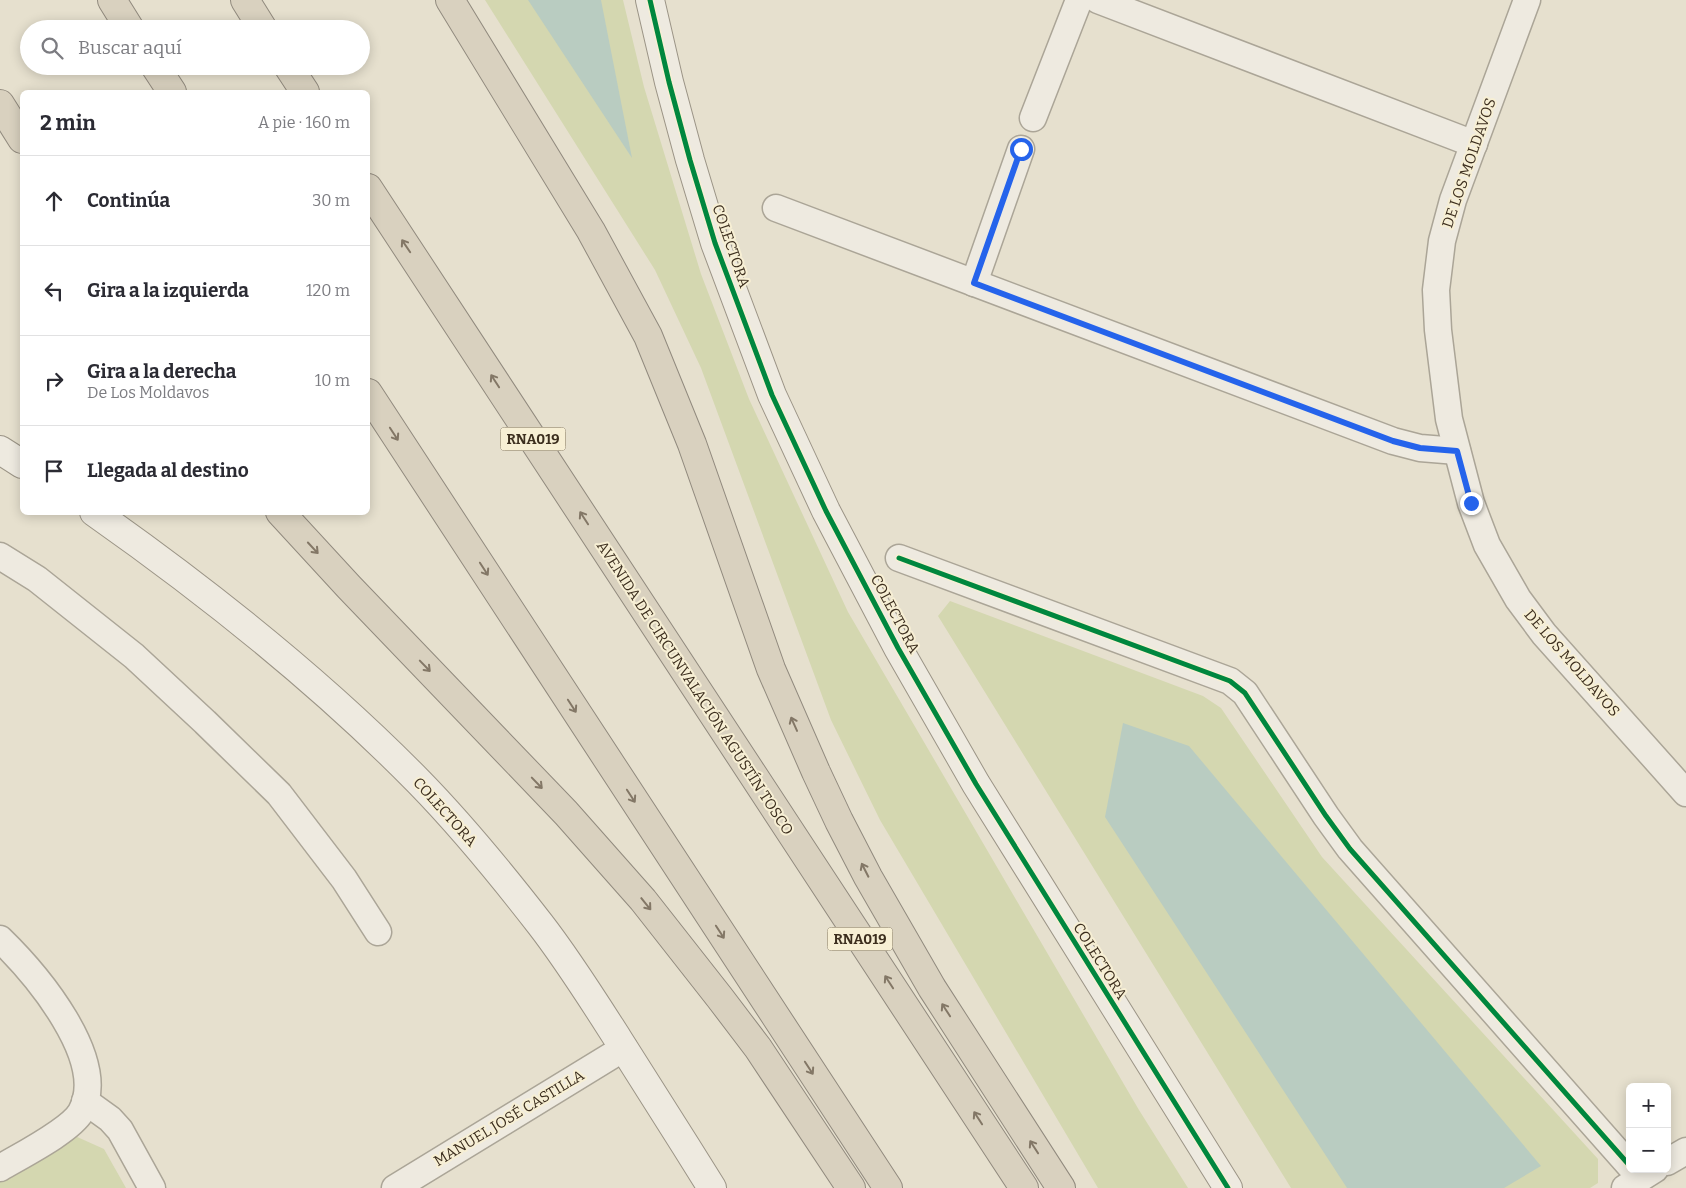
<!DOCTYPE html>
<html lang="es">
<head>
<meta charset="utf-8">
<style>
	body { margin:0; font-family:Bitter,serif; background:#f7f7f7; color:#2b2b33 }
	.controls { position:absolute; right:15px; bottom:15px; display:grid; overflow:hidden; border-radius:8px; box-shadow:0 2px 12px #0003 }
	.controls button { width:45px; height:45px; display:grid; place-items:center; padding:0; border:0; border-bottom:1px solid #e1e1e2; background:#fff; color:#2b2b33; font:25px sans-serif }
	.stop { position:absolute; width:15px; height:15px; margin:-11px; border:4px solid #2563eb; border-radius:50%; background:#fff }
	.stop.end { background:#2563eb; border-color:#fff; box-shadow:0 1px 5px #0008 }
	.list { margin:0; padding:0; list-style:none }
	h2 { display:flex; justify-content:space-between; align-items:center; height:65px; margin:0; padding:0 20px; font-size:21px }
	h2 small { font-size:16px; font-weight:400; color:#7c7c81 }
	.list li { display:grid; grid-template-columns:32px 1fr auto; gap:15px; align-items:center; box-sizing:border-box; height:90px; padding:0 20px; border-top:1px solid #e1e1e2 }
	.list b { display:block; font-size:19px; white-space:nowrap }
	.list p { margin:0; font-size:16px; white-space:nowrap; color:#7c7c81 }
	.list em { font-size:16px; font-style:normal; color:#7c7c81 }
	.icon { flex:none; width:28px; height:28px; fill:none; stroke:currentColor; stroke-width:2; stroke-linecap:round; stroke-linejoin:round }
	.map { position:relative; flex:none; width:1686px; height:1188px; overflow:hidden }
	.search { position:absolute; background:#fff; box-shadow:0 2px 12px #0003; left:20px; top:20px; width:350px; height:55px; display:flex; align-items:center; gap:12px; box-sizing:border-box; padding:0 18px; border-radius:28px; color:#7c7c81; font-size:19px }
	.panel { position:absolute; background:#fff; box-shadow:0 2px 12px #0003; left:20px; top:90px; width:350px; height:425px; border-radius:8px }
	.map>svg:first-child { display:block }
	.green { fill:#d4d7b0 }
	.water { fill:#b9ccc1 }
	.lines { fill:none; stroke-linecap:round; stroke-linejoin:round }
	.street-casing { stroke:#aba597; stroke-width:29 }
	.secondary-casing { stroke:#9b9486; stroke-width:30 }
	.highway-casing { stroke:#918a7e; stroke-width:30 }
	.street { stroke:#eeeae0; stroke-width:26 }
	.secondary { stroke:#eeeae0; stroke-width:28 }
	.highway { stroke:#d9d1bf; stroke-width:28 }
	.cycleway-casing { stroke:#f7efd4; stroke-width:8 }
	.cycleway { stroke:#00873e; stroke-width:5 }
	.oneway { stroke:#837766 }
	.route { stroke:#2563eb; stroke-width:6 }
	.labels { text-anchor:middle; stroke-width:4; stroke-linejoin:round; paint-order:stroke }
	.shield { fill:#f7efd4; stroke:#746855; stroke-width:1 }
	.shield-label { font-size:14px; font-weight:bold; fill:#3c2e1e }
	.street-label { font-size:15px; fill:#3c2e1e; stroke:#f7efd4 }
</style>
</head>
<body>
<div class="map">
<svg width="1686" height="1188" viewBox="0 0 1686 1188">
	<rect width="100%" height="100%" fill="#e6e0ce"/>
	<g class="green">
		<path d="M485 0H623L644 87 701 274 749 399 848 612 1139 1110 1188 1188H1098L880 820 831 720 701 368 655 270Z"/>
		<path d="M950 601 1203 696 1221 708 1322 857 1598 1159V1183L1590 1188H1291L938 616Z"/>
		<path d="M75 1136 104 1149 126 1188H0V1182Z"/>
	</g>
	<g class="water">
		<path d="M528 0H601L632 158Z"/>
		<path d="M1123 723 1189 746 1541 1166 1504 1188H1347L1105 817Z"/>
	</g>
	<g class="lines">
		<g class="street-casing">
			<g id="street">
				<path d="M1098 0 1474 144"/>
				<path d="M1527 0 1453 200 1442 241 1436 290 1438 330 1449 419 1471 503 1487 545 1518 599 1544 634 1686 793"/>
				<path d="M1033 118 1079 0"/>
				<path d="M776 208 1393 441 1420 448 1457 451"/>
				<path d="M974 283 1021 149"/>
				<path d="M0 556 37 579 134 656 205 722 279 794 344 879 378 932"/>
				<path d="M899 558 1230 681 1245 693 1326 816 1350 849 1630 1166"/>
				<path d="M0 939C35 973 110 1060 81 1112 70 1131 20 1156 0 1168"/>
				<path d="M85 1101 110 1119 120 1130 152 1188"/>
				<path d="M1667 1162 1686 1151"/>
				<path d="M395 1188 624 1048"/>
				<path d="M1625 1188 1655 1169"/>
			</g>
		</g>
		<g class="secondary-casing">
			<g id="secondary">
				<path d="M650 0 669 82 690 160 715 243 772 395 826 511 898 648 976 784 1228 1188"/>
				<path d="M0 450 22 464"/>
				<path d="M94 512C209 593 321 682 419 782 462 826 502 875 540 924 568 960 593 1000 618 1039 649 1088 681 1138 712 1188"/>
			</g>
		</g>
		<g class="highway-casing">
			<g id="highway">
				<path d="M112 0 130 29"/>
				<path d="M245 0 263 29"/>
				<path d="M450 0 591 231 648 336 692 444 771 669 816 772 839 821 868 877 932 988 1061 1188"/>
				<path d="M155 66 172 92"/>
				<path d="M288 66 305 92"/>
				<path d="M0 104 22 139"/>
				<path d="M368 188 1024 1188"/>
				<path d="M368 393 888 1188"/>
				<path d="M280 512 349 587 566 813 643 900 720 998 758 1048 851 1188"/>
			</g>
		</g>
		<use href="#street" class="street"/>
		<use href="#secondary" class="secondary"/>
		<use href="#highway" class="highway"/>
		<g class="cycleway-casing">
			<g id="cycleway">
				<path d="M650 0 669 82 690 160 715 243 772 395 826 511 898 648 976 784 1228 1188"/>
				<path d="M899 558 1230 681 1245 693 1326 816 1350 849 1630 1166"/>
			</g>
		</g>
		<use href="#cycleway" class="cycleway"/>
	</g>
	<defs><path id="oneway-shaft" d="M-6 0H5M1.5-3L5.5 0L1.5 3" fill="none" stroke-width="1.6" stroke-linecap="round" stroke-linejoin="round" transform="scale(1.25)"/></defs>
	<g class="oneway">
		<use href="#oneway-shaft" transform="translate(406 246) rotate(-124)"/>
		<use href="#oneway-shaft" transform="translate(495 381) rotate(-123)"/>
		<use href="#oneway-shaft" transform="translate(394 434) rotate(57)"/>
		<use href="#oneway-shaft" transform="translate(584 518) rotate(-123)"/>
		<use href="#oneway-shaft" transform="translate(313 548) rotate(47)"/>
		<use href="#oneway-shaft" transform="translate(484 569) rotate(57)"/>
		<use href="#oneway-shaft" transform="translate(425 666) rotate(46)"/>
		<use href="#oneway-shaft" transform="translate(572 706) rotate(57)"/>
		<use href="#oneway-shaft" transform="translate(794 724) rotate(-114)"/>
		<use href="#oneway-shaft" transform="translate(537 783) rotate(46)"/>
		<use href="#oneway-shaft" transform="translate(631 796) rotate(57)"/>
		<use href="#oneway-shaft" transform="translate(865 870) rotate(-117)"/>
		<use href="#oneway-shaft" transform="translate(646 904) rotate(51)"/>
		<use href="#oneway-shaft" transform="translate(720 932) rotate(57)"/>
		<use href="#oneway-shaft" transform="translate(889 982) rotate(-123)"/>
		<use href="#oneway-shaft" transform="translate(946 1010) rotate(-123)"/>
		<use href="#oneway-shaft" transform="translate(809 1068) rotate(57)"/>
		<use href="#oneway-shaft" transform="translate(978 1118) rotate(-123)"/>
		<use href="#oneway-shaft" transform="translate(1034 1147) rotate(-123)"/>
	</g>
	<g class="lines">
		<path class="route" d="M1021 149 974 283 1393 441 1420 448 1457 451 1471 503"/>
	</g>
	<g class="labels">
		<g class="shield">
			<rect x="500.5" y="427.5" width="65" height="23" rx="4"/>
			<rect x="827.5" y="927.5" width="65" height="23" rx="4"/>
		</g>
		<g class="shield-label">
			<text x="533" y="444">RNA019</text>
			<text x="860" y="944">RNA019</text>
		</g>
		<g class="street-label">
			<text transform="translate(1469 163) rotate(-71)" y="5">DE LOS MOLDAVOS</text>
			<text transform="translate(731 246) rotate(71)" y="5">COLECTORA</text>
			<text transform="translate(895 614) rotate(62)" y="5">COLECTORA</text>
			<text transform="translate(1572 663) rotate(49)" y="5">DE LOS MOLDAVOS</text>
			<text transform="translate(695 688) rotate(57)" y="5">AVENIDA DE CIRCUNVALACIÓN AGUSTÍN TOSCO</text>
			<text transform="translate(445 812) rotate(48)" y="5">COLECTORA</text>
			<text transform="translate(1100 961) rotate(58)" y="5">COLECTORA</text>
			<text transform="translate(509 1118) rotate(-31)" y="5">MANUEL JOSÉ CASTILLA</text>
		</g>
	</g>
</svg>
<div class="controls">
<button>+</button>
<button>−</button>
</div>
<div class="stop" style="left:1021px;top:149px"></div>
<div class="stop end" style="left:1471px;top:503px"></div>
<div class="search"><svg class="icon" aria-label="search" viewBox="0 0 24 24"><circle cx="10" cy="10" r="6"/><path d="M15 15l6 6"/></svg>Buscar aquí</div>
<section class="panel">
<h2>2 min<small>A pie · 160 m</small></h2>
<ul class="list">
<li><svg class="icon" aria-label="ahead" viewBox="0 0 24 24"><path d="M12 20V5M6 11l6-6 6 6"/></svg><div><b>Continúa</b></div><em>30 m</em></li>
<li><svg class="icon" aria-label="left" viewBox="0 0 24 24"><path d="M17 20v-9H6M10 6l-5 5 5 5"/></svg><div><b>Gira a la izquierda</b></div><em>120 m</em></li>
<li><svg class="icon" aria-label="right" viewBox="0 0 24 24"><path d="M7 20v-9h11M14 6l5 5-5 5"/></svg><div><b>Gira a la derecha</b><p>De Los Moldavos</p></div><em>10 m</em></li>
<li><svg class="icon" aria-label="arrive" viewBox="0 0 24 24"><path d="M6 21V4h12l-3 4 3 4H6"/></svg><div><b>Llegada al destino</b></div></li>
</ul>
</section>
</div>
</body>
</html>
